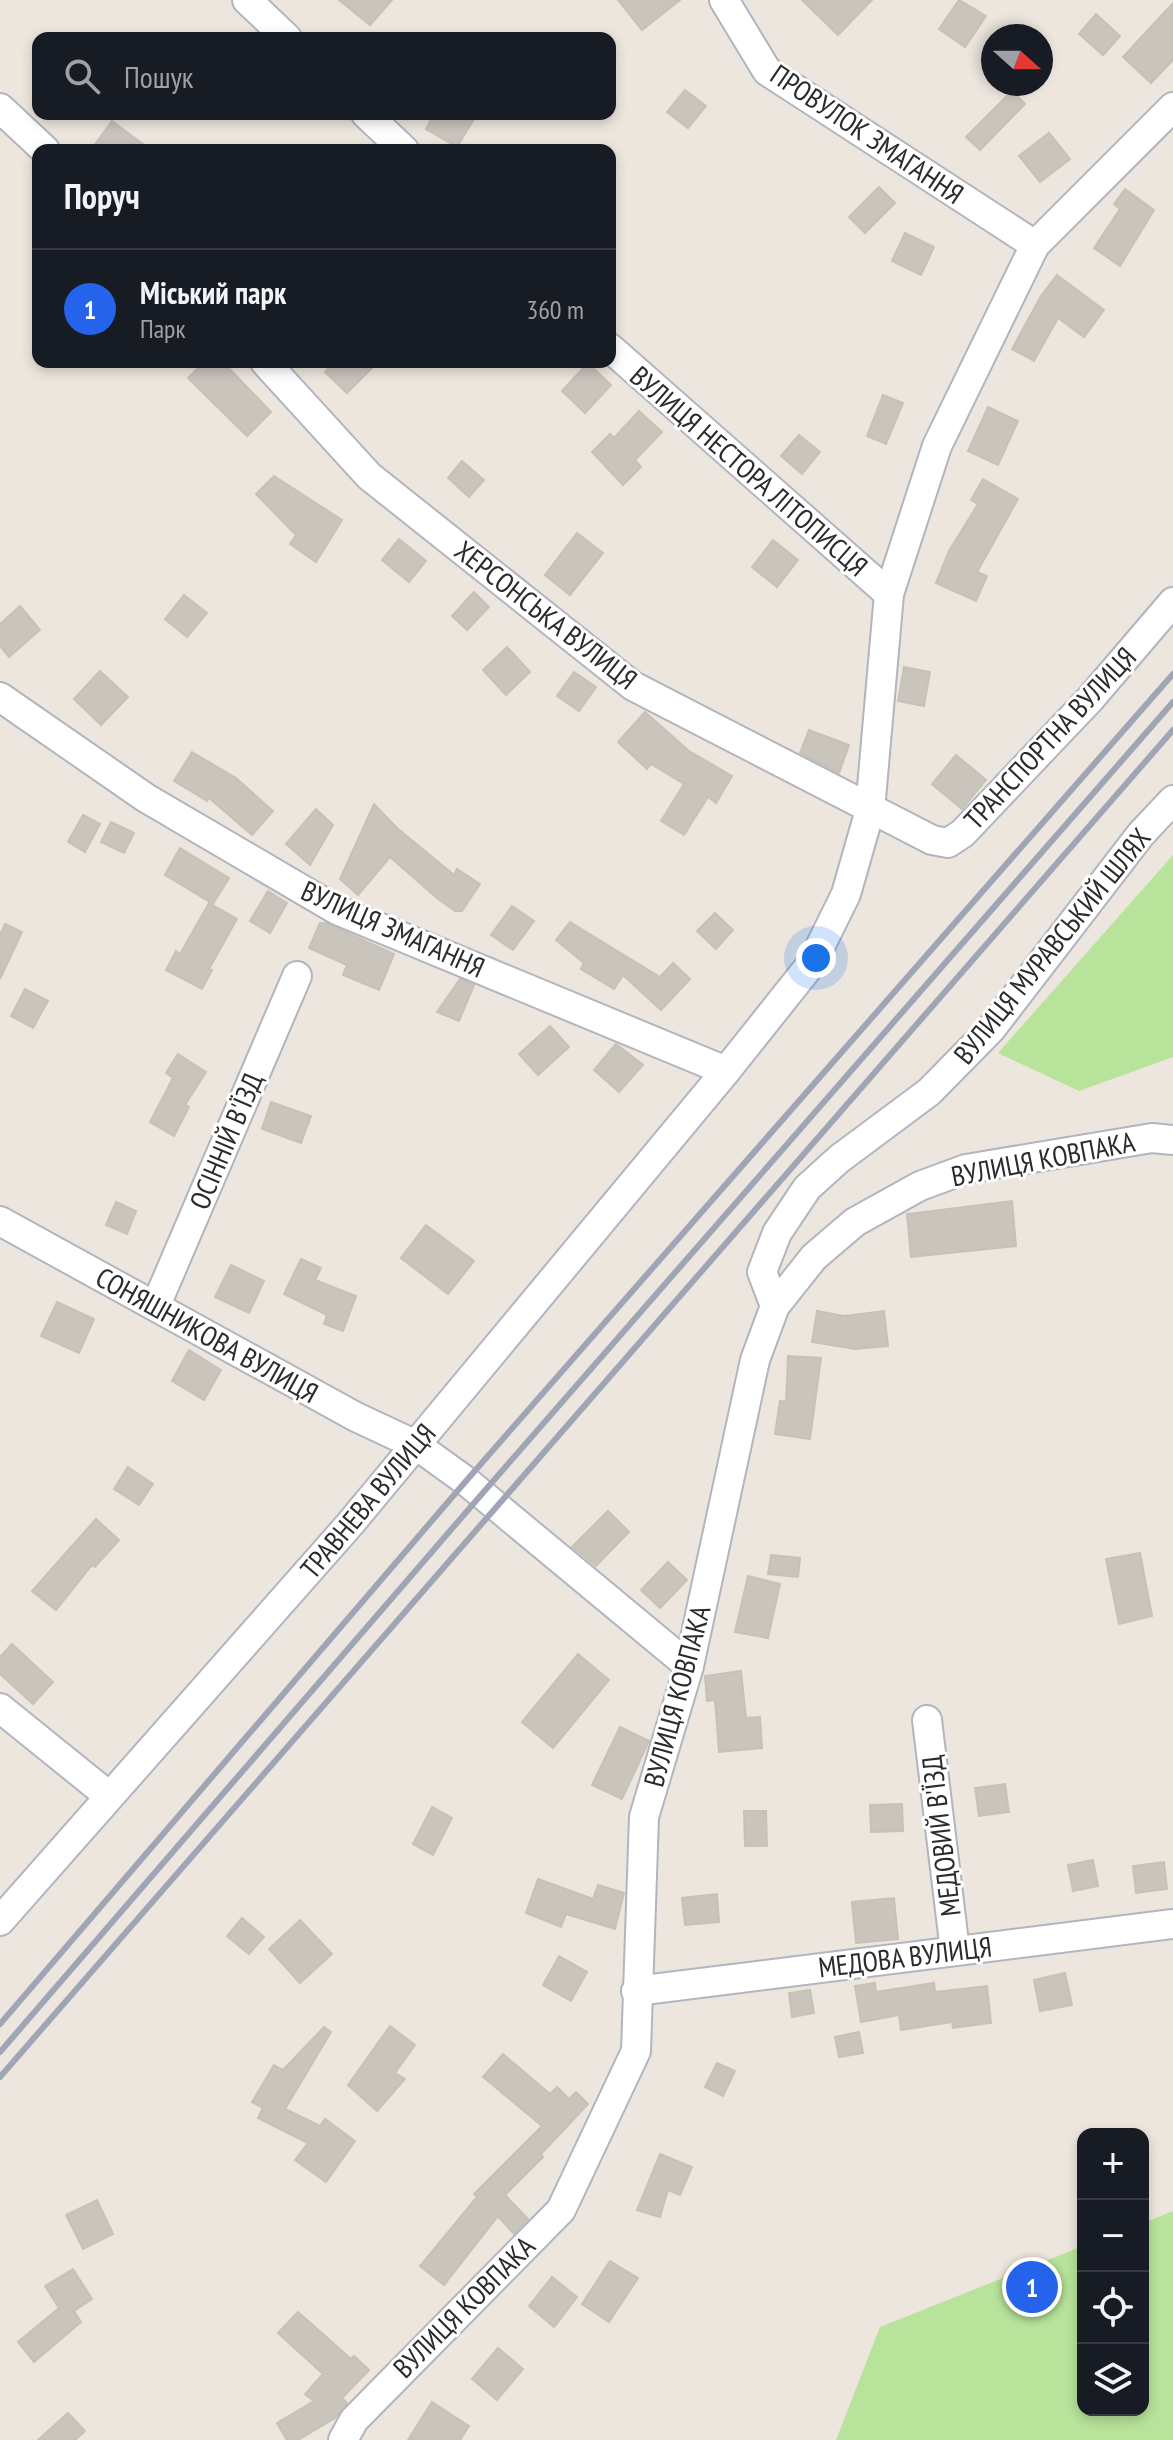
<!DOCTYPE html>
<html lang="uk">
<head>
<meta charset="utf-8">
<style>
	body { margin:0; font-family:"PT Sans Narrow",sans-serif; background:#20242c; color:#f1f3f6 }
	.controls { position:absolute; right:24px; bottom:24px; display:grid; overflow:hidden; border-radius:16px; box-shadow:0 4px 12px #0003 }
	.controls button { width:72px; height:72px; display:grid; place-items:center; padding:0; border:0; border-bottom:2px solid #363941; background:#171b24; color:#f1f3f6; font:40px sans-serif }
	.compass { position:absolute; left:981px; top:24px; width:72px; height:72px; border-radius:50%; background:#171b24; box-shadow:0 4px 12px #0003; rotate:111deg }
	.you { position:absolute; left:816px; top:958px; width:28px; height:28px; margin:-20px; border:6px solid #fff; border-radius:50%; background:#1a73e8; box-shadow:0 0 0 12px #1a73e833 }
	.badge { display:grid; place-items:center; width:52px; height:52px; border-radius:50%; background:#2563eb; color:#fff; font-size:26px; font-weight:700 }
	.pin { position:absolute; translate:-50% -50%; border:4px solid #fff; box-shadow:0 2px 8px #0006 }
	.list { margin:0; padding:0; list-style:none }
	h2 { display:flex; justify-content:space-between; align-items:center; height:104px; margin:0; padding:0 32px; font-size:34px }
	h2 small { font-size:26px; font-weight:400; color:#9ea1a6 }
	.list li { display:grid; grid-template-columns:52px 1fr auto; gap:24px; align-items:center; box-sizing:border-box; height:120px; padding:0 32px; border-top:2px solid #363941 }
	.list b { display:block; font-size:30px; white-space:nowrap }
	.list p { margin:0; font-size:26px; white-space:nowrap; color:#9ea1a6 }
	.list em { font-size:26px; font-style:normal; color:#9ea1a6 }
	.icon { flex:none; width:44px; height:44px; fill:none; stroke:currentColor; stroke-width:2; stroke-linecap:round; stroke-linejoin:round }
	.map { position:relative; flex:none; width:1173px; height:2440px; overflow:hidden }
	.search { position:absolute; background:#171b24; box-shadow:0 4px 12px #0003; left:32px; top:32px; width:584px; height:88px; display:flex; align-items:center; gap:20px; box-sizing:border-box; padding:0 28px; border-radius:16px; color:#9ea1a6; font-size:30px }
	.panel { position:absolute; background:#171b24; box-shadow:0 4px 12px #0003; left:32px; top:144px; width:584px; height:224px; border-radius:16px }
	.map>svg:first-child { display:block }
	.green { fill:#b8e39b }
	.building { fill:#c9c4bc; stroke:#c8c1b7; stroke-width:2 }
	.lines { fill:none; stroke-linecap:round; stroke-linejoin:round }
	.minor-casing { stroke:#b1b5bf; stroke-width:32 }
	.minor { stroke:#fff; stroke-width:28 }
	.rail { stroke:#a0a5b5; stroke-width:6 }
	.labels { text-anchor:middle; stroke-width:6; stroke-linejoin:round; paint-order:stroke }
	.street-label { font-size:28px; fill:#2b2b2b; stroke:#fff }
</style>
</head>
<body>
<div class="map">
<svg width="1173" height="2440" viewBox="0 0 1173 2440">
	<rect width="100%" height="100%" fill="#ede6de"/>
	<g class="green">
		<path d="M1173 855V1057L1079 1091 998 1053Z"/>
		<path d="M1173 2211V2440H836L880 2327 1083 2246V2410H1143V2223Z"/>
	</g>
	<g class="building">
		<path d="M339 0H392L370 25Z"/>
		<path d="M618 0H680L642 30Z"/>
		<path d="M802 0H872L838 35Z"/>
		<path d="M959 0 986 16 965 47 939 29Z"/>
		<path d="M1173 3V60L1151 83 1123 57Z"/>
		<path d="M1096 14 1120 36 1103 55 1079 34Z"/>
		<path d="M685 90 706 106 688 128 667 112Z"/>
		<path d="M1012 91 1025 104 980 150 966 137Z"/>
		<path d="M434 114H477L457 147 426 129Z"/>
		<path d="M112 121 151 150H91Z"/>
		<path d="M1049 133 1070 159 1040 182 1019 156Z"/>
		<path d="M879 187 895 203 865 233 849 217Z"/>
		<path d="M1125 189 1154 210 1120 266 1094 248 1120 209 1114 204Z"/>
		<path d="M905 233 934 247 921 275 892 261Z"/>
		<path d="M1057 275 1104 310 1084 337 1058 318 1034 361 1012 349 1041 296Z"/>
		<path d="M204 362H223L271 412 247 436 188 378Z"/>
		<path d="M335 362H378L347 393 325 372Z"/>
		<path d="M588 363 611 385 585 413 562 391Z"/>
		<path d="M883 395 903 403 886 444 867 436Z"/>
		<path d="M988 407 1018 421 998 465 968 451Z"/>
		<path d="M639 411 662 432 635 460 641 467 623 485 592 452 610 434 614 438Z"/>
		<path d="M799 435 820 452 802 474 781 456Z"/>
		<path d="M462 461 484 480 469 497 448 478Z"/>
		<path d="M274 476 342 520 316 562 290 544 296 535 256 494Z"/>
		<path d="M983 479 1018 499 977 572 987 576 976 601 936 583 949 551 978 504 971 500Z"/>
		<path d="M577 533 603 553 570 595 545 575Z"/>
		<path d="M399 539 426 561 409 582 382 560Z"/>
		<path d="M773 540 798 560 777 587 752 567Z"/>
		<path d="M474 592 489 607 467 630 452 616Z"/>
		<path d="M184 595 207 613 187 637 165 619Z"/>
		<path d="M20 606 40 630 9 657 0 646V624Z"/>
		<path d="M507 647 530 672 506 695 483 670Z"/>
		<path d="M904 667 930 672 924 706 898 701Z"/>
		<path d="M100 671 128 697 101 725 74 699Z"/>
		<path d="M574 672 596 687 579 711 557 696Z"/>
		<path d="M645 712 689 751 732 776 716 803 708 797 684 835 661 821 684 784 651 764 647 769 618 742Z"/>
		<path d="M809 730 849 745 839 773 800 753Z"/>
		<path d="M192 752 236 778 273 811 252 835 209 798 207 801 174 781Z"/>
		<path d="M956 755 986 780 962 809 932 784Z"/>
		<path d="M374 804 397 828 454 875 457 869 480 884 462 911H455L438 899 390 857 358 895 340 879Z"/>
		<path d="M316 809 333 825 310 865 286 844Z"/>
		<path d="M83 815 100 824 85 852 68 842Z"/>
		<path d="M111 822 134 833 124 853 101 842Z"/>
		<path d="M180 848 229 878 213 904 165 875Z"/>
		<path d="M268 891 287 903 270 933 250 921Z"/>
		<path d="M209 903 237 919 209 969 212 970 202 989 166 970 176 951 180 954Z"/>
		<path d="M512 906 534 921 513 950 491 935Z"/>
		<path d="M715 913 733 930 716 949 697 931Z"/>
		<path d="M570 922 660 977 673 963 690 979 661 1010 623 975 614 989 581 969 584 963 556 940Z"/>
		<path d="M320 923H326L394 954 379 990 343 975 347 965 309 948Z"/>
		<path d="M5 924 22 932 0 979V935Z"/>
		<path d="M460 979 474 985 459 1021 437 1012Z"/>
		<path d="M25 989 48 1001 33 1028 11 1016Z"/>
		<path d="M550 1026 569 1047 538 1075 519 1054Z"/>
		<path d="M616 1044 643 1065 619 1092 594 1070Z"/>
		<path d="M178 1054 206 1072 185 1105 189 1107 174 1136 150 1122 173 1078 166 1073Z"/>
		<path d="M271 1102 311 1116 301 1143 262 1129Z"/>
		<path d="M1012 1201 1016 1246 911 1257 907 1214Z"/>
		<path d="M116 1202 136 1211 127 1234 106 1225Z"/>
		<path d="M426 1225 474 1261 448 1294 401 1258Z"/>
		<path d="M301 1259 321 1268 315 1280 356 1296 343 1331 324 1324 327 1315 284 1294Z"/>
		<path d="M231 1265 264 1281 249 1313 215 1297Z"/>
		<path d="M57 1302 94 1319 79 1353 41 1336Z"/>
		<path d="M817 1311 844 1316 884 1311 888 1346 855 1349 812 1342Z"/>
		<path d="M189 1350 221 1370 204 1400 172 1381Z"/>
		<path d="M788 1356 821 1358 810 1439 775 1434 780 1401 786 1402Z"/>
		<path d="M128 1467 153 1484 139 1505 114 1489Z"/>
		<path d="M608 1511 629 1532 596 1566 572 1547Z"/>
		<path d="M96 1519 119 1540 95 1567 92 1565 56 1610 32 1591Z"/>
		<path d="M1140 1553 1152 1616 1119 1624 1106 1559Z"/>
		<path d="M771 1555 800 1558 798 1577 768 1574Z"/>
		<path d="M668 1562 687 1580 660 1608 641 1590Z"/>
		<path d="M748 1576 780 1584 768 1638 735 1632Z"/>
		<path d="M12 1644 53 1682 33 1704 0 1674V1657Z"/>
		<path d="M578 1654 609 1680 553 1748 522 1722Z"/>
		<path d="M741 1671 746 1718 760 1717 762 1748 719 1752 715 1700 707 1701 705 1676Z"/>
		<path d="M620 1727 649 1741 622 1799 592 1785Z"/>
		<path d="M1005 1784 1009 1812 979 1816 975 1788Z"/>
		<path d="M902 1804 903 1831 871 1832 870 1805Z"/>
		<path d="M432 1807 452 1818 433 1855 413 1844Z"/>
		<path d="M744 1811H766L767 1846H745Z"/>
		<path d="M1093 1860 1098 1886 1073 1891 1068 1865Z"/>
		<path d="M1164 1862 1167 1889 1136 1893 1133 1866Z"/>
		<path d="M538 1879 593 1899 598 1885 624 1893 615 1929 566 1914 561 1927 526 1913Z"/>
		<path d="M717 1894 719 1922 685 1925 682 1898Z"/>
		<path d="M894 1898 898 1939 856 1943 852 1902Z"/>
		<path d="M242 1918 264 1937 249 1954 227 1936Z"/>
		<path d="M300 1920 332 1954 300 1983 269 1949Z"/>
		<path d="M559 1956 587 1972 571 2001 543 1985Z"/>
		<path d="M1065 1973 1072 2005 1040 2011 1034 1980Z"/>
		<path d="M875 1983 876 1992 934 1983 935 1992 987 1986 991 2023 953 2028 952 2022 901 2030 899 2015 861 2022 855 1986Z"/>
		<path d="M810 1990 814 2013 792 2017 789 1993Z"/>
		<path d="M390 2026 415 2045 395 2073 405 2079 377 2111 348 2085Z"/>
		<path d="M324 2027 331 2032 285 2109 320 2126 325 2119 355 2141 326 2182 295 2160 308 2143 258 2118 263 2108 252 2102 274 2065 283 2070Z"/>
		<path d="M859 2032 863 2053 839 2057 835 2037Z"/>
		<path d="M503 2054 550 2094 557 2087 569 2099 576 2092 588 2104 541 2154 543 2157 505 2195 528 2219 514 2234 498 2216 444 2285 420 2266 477 2197 474 2194 542 2126 483 2077Z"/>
		<path d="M717 2063 735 2071 723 2096 705 2087Z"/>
		<path d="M660 2154 692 2167 680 2195 668 2190 660 2217 637 2210Z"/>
		<path d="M97 2200 113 2234 83 2249 66 2215Z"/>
		<path d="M610 2261 638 2278 609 2322 582 2304Z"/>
		<path d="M73 2269 92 2299 74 2311 81 2322 34 2362 18 2342 59 2308 45 2286Z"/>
		<path d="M552 2277 577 2297 554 2327 529 2306Z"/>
		<path d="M298 2312 351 2359 354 2356 369 2370 342 2398 347 2403 335 2418 298 2440H287L277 2423 314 2401 305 2394 323 2374 278 2333Z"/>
		<path d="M498 2348 523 2369 497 2400 472 2379Z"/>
		<path d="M432 2402 469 2426 460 2440H408Z"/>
		<path d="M68 2413 85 2431 75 2440H38Z"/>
	</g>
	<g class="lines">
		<g class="minor-casing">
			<g id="minor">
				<path d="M247 0 287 38"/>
				<path d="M724 0 767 71 1035 245"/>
				<path d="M0 108 45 150"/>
				<path d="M366 114 404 150"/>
				<path d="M610 348 889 594"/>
				<path d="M265 362 369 476 633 686 932 840 948 843 963 833 1091 698 1173 602"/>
				<path d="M0 697 146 798 337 910 726 1071"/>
				<path d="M0 1221 356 1417 416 1445 466 1481 689 1666"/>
				<path d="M156 1305 297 976"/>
				<path d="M775 1306 762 1272 777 1233 807 1188 839 1159 929 1092 991 1029 1141 834 1173 800"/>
				<path d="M0 1708 109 1796"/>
				<path d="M927 1720 955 1951"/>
				<path d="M0 1921 350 1524 726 1071 812 963 846 894 870 810 889 594 937 446 1035 245 1173 107"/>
				<path d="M636 1991 1173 1924"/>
				<path d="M343 2440 354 2420 561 2210 636 2051 644 1817 689 1666 755 1360 775 1306 814 1257 855 1222 920 1186 966 1169 1152 1138 1173 1140"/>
			</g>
		</g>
		<use href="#minor" class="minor"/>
		<g class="rail">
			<path d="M0 2024 466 1481 1173 674"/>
			<path d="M0 2052 481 1495 1173 702"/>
			<path d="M0 2077 1173 730"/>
		</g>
	</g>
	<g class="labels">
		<g class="street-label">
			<text transform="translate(867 134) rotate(34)" y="10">ПРОВУЛОК ЗМАГАННЯ</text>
			<text transform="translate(749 471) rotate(41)" y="10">ВУЛИЦЯ НЕСТОРА ЛІТОПИСЦЯ</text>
			<text transform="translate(546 615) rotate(38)" y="10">ХЕРСОНСЬКА ВУЛИЦЯ</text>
			<text transform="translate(1050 738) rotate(-47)" y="10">ТРАНСПОРТНА ВУЛИЦЯ</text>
			<text transform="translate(393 929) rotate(24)" y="10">ВУЛИЦЯ ЗМАГАННЯ</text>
			<text transform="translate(1052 946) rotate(-51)" y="10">ВУЛИЦЯ МУРАВСЬКИЙ ШЛЯХ</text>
			<text transform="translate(226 1141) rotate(-67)" y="10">ОСІННІЙ В'ЇЗД</text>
			<text transform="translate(1043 1159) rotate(-11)" y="10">ВУЛИЦЯ КОВПАКА</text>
			<text transform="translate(207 1335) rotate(29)" y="10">СОНЯШНИКОВА ВУЛИЦЯ</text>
			<text transform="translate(368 1501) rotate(-50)" y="10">ТРАВНЕВА ВУЛИЦЯ</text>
			<text transform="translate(677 1696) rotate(-75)" y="10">ВУЛИЦЯ КОВПАКА</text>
			<text transform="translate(941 1836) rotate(-97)" y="10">МЕДОВИЙ В'ЇЗД</text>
			<text transform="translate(905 1957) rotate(-7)" y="10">МЕДОВА ВУЛИЦЯ</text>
			<text transform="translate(464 2307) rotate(-45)" y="10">ВУЛИЦЯ КОВПАКА</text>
		</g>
	</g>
</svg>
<div class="controls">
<button>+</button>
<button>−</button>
<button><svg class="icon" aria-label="locate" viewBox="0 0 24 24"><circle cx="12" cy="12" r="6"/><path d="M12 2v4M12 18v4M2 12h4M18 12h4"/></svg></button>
<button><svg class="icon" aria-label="layers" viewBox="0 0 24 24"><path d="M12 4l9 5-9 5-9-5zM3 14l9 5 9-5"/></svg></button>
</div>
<svg class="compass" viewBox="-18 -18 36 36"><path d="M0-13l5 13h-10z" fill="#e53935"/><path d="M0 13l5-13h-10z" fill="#9ea1a6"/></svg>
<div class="you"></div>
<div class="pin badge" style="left:1032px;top:2287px">1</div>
<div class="search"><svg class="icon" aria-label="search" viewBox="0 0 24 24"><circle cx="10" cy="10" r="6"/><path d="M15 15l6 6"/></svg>Пошук</div>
<section class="panel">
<h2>Поруч<small></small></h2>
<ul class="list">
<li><span class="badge">1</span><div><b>Міський парк</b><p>Парк</p></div><em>360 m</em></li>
</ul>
</section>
</div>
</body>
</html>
